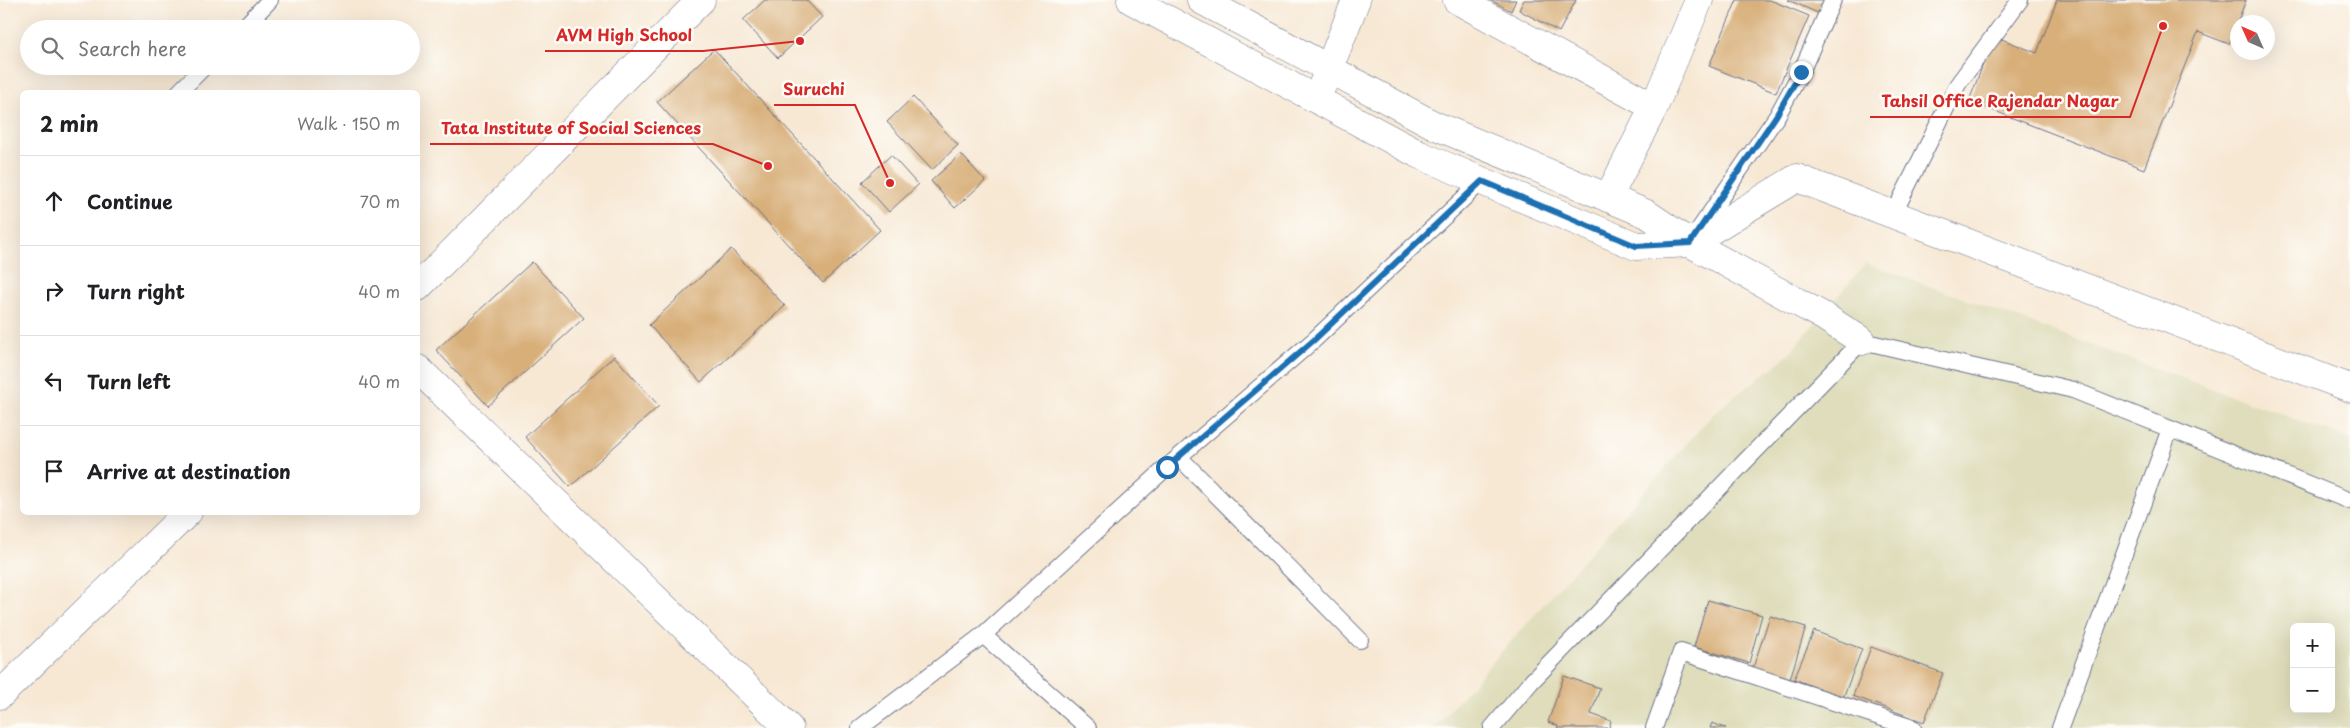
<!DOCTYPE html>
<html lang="en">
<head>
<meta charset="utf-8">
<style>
	body { margin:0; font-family:"Playpen Sans",sans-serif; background:#f6f6f6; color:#202124 }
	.controls { position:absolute; right:15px; bottom:15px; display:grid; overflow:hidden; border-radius:8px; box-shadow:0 5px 20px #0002 }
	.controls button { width:45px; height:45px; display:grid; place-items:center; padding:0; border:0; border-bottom:1px solid #e0e0e0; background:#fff; color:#202124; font:25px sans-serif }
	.compass { position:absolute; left:2230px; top:15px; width:45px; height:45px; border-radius:50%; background:#fff; box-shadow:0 5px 20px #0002; rotate:315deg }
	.stop { position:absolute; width:15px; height:15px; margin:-11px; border:4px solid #1f6fb2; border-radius:50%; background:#fff }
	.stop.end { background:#1f6fb2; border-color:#fff; box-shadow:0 1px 5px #0008 }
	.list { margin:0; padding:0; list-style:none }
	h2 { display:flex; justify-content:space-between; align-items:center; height:65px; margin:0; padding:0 20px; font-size:21px }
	h2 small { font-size:16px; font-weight:400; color:#757577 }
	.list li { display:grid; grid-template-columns:32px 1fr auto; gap:15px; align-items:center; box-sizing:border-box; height:90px; padding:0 20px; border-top:1px solid #e0e0e0 }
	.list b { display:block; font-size:19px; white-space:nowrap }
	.list em { font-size:16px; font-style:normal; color:#757577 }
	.icon { flex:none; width:28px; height:28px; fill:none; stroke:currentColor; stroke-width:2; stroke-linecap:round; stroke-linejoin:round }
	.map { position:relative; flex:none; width:2350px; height:728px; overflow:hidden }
	.search { position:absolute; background:#fff; box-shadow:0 5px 20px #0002; left:20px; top:20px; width:400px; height:55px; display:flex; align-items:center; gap:12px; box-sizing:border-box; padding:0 18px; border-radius:28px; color:#757577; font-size:19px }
	.panel { position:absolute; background:#fff; box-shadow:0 5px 20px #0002; left:20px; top:90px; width:400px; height:425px; border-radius:8px }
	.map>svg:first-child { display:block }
	.built { fill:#dfddbb; fill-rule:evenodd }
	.building { fill:#d8af79 }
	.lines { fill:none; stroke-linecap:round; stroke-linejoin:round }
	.lane-casing { stroke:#687087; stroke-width:18 }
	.street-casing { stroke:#687087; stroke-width:29 }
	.lane { stroke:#fff; stroke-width:16 }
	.street { stroke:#fff; stroke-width:28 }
	.route { stroke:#1f6fb2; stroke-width:6 }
	.leader { fill:none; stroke:#d62828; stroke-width:2 }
	.callout-dot { fill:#d62828; stroke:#fdfcf7; stroke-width:2 }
	.callout-label { font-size:16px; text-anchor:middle; font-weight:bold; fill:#d62828; stroke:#fdfcf7; stroke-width:5; stroke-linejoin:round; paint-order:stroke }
</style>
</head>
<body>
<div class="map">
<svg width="2350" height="728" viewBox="0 0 2350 728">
	<rect width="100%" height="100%" fill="#fdfcf7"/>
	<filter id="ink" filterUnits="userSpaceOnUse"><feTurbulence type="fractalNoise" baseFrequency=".02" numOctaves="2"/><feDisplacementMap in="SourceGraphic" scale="10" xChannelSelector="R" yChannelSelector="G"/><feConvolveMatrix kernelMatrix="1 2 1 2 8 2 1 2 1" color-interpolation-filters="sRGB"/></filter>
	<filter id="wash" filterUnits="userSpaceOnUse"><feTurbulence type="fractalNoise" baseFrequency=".0096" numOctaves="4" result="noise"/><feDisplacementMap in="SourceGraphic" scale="20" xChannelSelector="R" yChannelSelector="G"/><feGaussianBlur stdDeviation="1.12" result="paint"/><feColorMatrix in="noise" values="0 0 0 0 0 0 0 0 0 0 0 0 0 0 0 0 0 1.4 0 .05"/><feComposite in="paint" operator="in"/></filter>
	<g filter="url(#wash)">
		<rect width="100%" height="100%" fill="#f7e8d4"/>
		<path class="built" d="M1866 263 2350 439V728H1434L1715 412 1787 356ZM2294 627H2331V709H2294Z"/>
		<g id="blocks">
			<g class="building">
				<path d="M765 0H806L822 17 778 58 743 20Z"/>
				<path d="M1490 0H1516L1511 11Z"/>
				<path d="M1524 0H1576L1559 32 1519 10Z"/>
				<path d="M1737 0H1770L1809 16 1776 93 1709 66Z"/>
				<path d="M1788 0H1824L1818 13Z"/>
				<path d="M2057 0H2246L2229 44 2198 32 2144 169 1969 101 1994 36 2037 53Z"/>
				<path d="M714 49 880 230 823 283 657 102Z"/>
				<path d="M913 97 958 145 932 170 887 122Z"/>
				<path d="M961 154 985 181 955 208 931 181Z"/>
				<path d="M891 155 918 185 889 212 862 182Z"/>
				<path d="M731 249 785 306 701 382 649 325Z"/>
				<path d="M532 262 584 318 488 406 436 350Z"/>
				<path d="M614 356 659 406 570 487 525 437Z"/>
				<path d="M1708 600 1762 615 1749 663 1694 647Z"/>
				<path d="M1770 616 1806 627 1789 682 1752 671Z"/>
				<path d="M1814 631 1862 649 1843 698 1794 679Z"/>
				<path d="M1871 647 1943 673 1924 722 1853 696Z"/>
				<path d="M1564 676 1600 688 1591 714 1611 721 1609 728H1557L1558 726 1548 722Z"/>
				<path d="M1712 723 1726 728H1710Z"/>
			</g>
		</g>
	</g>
	<g filter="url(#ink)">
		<use href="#blocks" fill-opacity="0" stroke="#687087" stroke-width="1"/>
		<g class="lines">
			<g class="lane-casing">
				<g id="lane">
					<path d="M242 29 270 0"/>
					<path d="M179 92 205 66"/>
					<path d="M1893 215 1958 84 2020 0"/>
					<path d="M1695 235 1777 116 1801 72 1833 0"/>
					<path d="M1179 457 1360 640"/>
					<path d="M983 635 1088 728"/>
					<path d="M860 728 983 635 1167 467 1314 340 1482 181"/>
					<path d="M1492 728 1531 682 1862 341 2073 390 2350 501"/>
					<path d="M1654 728 1681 652 1913 728"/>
					<path d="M2060 728 2170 429"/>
				</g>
			</g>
			<g class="street-casing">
				<g id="street">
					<path d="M1131 0 1420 155 1636 246 1690 243 1797 178 2350 388"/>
					<path d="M1201 0 1434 125 1647 214 1690 243 1823 316 1862 341"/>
					<path d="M1457 0 1654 107"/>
					<path d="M1323 84 1356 0"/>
					<path d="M1608 198 1654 107 1699 0"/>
					<path d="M418 287 701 0"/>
					<path d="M418 369 789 728"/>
					<path d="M0 695 188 512"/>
				</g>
			</g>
			<use href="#lane" class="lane"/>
			<use href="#street" class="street"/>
		</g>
	</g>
	<g class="lines" filter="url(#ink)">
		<path class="route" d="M1167 467 1314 340 1482 181 1636 246 1690 243 1776 116 1801 72"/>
	</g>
	<path class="leader" d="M800 41L703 51H545M890 183L855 105H774M2163 26L2130 117H1870M768 166L713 144H430"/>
	<g class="callout-dot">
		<circle cx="800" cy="41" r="5"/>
		<circle cx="890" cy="183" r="5"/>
		<circle cx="2163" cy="26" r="5"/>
		<circle cx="768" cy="166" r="5"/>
	</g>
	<g class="callout-label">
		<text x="624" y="41">AVM High School</text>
		<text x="814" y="95">Suruchi</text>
		<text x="2000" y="107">Tahsil Office Rajendar Nagar</text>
		<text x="571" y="134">Tata Institute of Social Sciences</text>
	</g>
</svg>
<div class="controls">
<button>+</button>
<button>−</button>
</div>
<svg class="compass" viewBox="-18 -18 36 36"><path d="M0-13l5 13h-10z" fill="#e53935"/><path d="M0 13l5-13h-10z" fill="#757577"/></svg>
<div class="stop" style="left:1167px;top:467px"></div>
<div class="stop end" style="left:1801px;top:72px"></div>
<div class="search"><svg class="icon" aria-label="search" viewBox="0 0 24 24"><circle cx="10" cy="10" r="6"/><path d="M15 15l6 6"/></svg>Search here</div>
<section class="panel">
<h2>2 min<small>Walk · 150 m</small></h2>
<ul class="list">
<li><svg class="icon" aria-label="ahead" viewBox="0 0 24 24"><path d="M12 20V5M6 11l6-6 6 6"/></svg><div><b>Continue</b></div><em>70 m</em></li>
<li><svg class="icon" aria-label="right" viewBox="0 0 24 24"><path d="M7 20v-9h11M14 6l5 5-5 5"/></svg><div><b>Turn right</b></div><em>40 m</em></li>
<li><svg class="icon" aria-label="left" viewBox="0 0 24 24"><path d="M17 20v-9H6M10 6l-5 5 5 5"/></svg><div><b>Turn left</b></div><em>40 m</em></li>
<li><svg class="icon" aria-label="arrive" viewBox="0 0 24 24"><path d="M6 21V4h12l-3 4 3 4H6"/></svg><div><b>Arrive at destination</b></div></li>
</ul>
</section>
</div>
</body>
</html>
